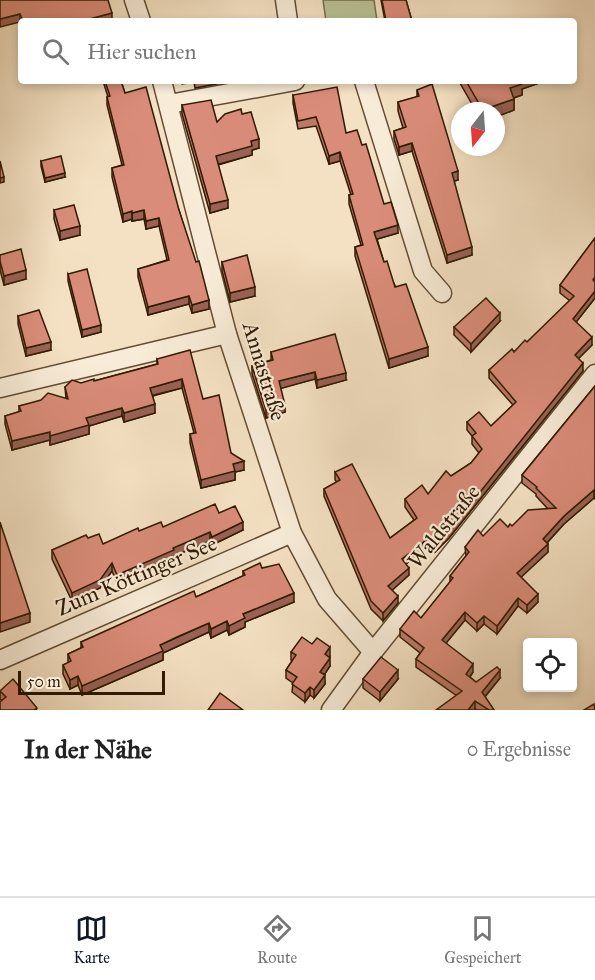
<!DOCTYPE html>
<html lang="de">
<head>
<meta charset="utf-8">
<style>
	body { margin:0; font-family:"IM FELL Great Primer",serif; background:#f6f6f6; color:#222 }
	.controls { position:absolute; right:18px; bottom:18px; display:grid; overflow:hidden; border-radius:6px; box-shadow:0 3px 9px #0003 }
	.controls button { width:54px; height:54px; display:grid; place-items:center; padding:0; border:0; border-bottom:2px solid #e0e0e0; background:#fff; color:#222; font:30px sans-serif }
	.compass { position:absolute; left:451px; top:102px; width:54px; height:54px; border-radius:50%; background:#fff; box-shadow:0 3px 9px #0003; rotate:197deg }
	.scale { position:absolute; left:18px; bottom:15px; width:147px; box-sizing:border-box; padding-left:6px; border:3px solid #321a00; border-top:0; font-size:16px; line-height:21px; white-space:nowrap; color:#321a00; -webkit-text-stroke:4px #f8ecd8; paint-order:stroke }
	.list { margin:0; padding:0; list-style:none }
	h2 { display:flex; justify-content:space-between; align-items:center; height:78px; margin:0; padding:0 24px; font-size:26px }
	h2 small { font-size:20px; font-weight:400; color:#767676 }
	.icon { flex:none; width:33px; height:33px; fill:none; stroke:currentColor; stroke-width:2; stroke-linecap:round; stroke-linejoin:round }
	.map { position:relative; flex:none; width:595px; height:710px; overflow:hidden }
	.search { position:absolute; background:#fff; box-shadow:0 3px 9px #0003; left:18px; right:18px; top:18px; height:66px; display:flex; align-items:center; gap:15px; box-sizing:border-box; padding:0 21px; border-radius:6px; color:#767676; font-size:22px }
	.sheet { height:186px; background:#fff }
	nav { display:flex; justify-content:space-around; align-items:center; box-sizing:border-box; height:84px; border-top:2px solid #e0e0e0; background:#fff; font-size:16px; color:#767676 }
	nav a { display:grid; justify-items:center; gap:3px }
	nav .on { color:#111827 }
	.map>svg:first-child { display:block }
	.pitch { fill:#b9c396; stroke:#766e4b; stroke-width:1.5 }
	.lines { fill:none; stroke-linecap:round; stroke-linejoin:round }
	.street-casing { stroke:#624c31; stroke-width:21 }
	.street { stroke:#f8ecd8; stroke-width:18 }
	.wall { fill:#bb7869; stroke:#321a00; stroke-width:1.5 }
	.shaded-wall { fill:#996255; stroke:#321a00; stroke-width:1.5 }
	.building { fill:#da8c7a; stroke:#321a00; stroke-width:1.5 }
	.labels { text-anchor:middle; stroke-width:4.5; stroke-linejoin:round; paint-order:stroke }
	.street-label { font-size:22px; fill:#321a00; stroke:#f8ecd8 }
</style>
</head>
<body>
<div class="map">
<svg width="595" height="710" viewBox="0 0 595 710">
	<rect width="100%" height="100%" fill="#f4e1c3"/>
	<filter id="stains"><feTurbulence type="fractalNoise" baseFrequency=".00333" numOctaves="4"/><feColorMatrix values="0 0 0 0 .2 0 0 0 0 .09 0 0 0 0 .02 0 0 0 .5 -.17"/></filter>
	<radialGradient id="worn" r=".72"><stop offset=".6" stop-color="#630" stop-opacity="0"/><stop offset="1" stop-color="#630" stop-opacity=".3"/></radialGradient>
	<path class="pitch" d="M323 0H374L377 21H326Z"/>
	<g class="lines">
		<g class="street-casing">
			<g id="street">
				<path d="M134 0 141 21"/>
				<path d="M285 0 288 21"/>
				<path d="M162 81 227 334 292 533 327 599 373 652"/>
				<path d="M364 81 423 271 442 293"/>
				<path d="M169 104 295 81"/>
				<path d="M0 388 227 334"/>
				<path d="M0 660 292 533"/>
				<path d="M331 710 373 652 595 374"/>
			</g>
		</g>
		<use href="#street" class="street"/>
	</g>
	<g class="wall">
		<path d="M381 0H406L412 21H385Z"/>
		<path d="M103 81H121L125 93 179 210 209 309 192 313 189 304 148 315 138 277V269L167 260 159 226 146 229 144 219 132 221V219L123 222 112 177V168L122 165 107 105V97H108Z"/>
		<path d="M181 81H232L195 88 194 82 182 84Z"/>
		<path d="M460 81H542V82L522 89V95L514 98V110L496 117V111H476L460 83Z"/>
		<path d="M417 90 458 180 454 181 472 255 447 263 412 151 399 155 394 139V131L403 128 398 111V102L417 97Z"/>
		<path d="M293 95 346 133 384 204 398 233 377 239 384 262 428 356 389 368 355 256V247L361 245 349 204V195H351L340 161 329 164 316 126 298 129 293 103Z"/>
		<path d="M182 105 217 122 242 114 259 148 252 150V155L218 165 228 208 210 213 182 114Z"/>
		<path d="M41 161 65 177 45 182 41 166Z"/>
		<path d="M54 210 80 235 60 240 54 219Z"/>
		<path d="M595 238V298L576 322 592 345 578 359 583 371 449 538 435 552 430 545 406 564 409 575 392 590 398 603 383 621 371 609 324 496V489L337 482 335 480V472L390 538 414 520 405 507V499L428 494 451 476 471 463 479 453 472 444V436L467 430V422L491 426 513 405 489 378V370L527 342 570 301 560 293V285Z"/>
		<path d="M0 255 26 279 4 285 0 270Z"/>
		<path d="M222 262 255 296 230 302 222 271Z"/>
		<path d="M68 274 101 332 82 337 68 281Z"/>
		<path d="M18 316 51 350 26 356 18 324Z"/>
		<path d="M500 321 471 352 454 335V327Z"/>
		<path d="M271 352 346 380 317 388 315 379 280 388 285 412 266 418 252 374V366L271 360Z"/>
		<path d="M157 359 203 399 231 453 244 470 235 472V480L201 488 190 443V434L194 433 182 388 153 396 155 413 124 422 122 416 89 426V434L50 445V440L12 450 5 424V416L19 412V406L66 399 65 387 81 383 94 381 157 364Z"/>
		<path d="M595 386V499L594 498 564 524 547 543 548 552 521 577 538 602 527 613 518 606 497 634 484 624 477 631 465 620 446 643 473 672 470 677 476 682 500 678 485 697 494 710H477L416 667V659L420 653 400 637V629L421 618 450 582V576L466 556 465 547 483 536 512 526 548 509 536 496V494L522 483V475Z"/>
		<path d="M219 513 243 530 212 545 210 541 174 556V559L117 583 112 571 100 588 72 601 52 559V550L88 538 103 544 139 531 163 527Z"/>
		<path d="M262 568 294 602 245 622V627L229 635 227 630 211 638 209 632 163 653V660L82 695 78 685 70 689 63 674V665L68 663V654L81 648V642L196 597 243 576V571Z"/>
		<path d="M312 644 330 656 329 657 330 666 324 675 325 684 314 698 310 695 305 702 292 692 293 683 286 678V670L292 661 291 660V652Z"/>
		<path d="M363 679H398L380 701 363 688Z"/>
		<path d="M0 691 37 710H0V702L2 701 0 699Z"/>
	</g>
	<g class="shaded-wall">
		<path d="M112 13V21H82Z"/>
		<path d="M20 14V22L0 27V19Z"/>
		<path d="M520 81H542V82L522 89V95L510 99V88Z"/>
		<path d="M514 99V110L496 117V111H491V107Z"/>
		<path d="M259 139V148L252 150V155L216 165V156L251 141Z"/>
		<path d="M412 143V151L399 155V147Z"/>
		<path d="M340 152V161L329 164V156Z"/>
		<path d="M458 171V180L452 182V173Z"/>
		<path d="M65 173V177L45 182V178Z"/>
		<path d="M4 177V182L0 183V178Z"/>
		<path d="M228 200V208L210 213V204Z"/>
		<path d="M144 210V219L132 221V213Z"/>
		<path d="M132 211V219L123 222V214Z"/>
		<path d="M159 218V226L146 229V221Z"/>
		<path d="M398 225V233L374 240V232Z"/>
		<path d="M80 226V235L60 240V231Z"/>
		<path d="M472 247V255L447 263V255Z"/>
		<path d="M26 270V279L4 285V276Z"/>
		<path d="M255 287V296L230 302V293Z"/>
		<path d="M595 291V298L573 326V319Z"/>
		<path d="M189 296V304L148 315V307Z"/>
		<path d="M209 300V309L192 313V305Z"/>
		<path d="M500 313V321L471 352V344Z"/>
		<path d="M101 325V332L82 337V330Z"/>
		<path d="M592 337V345L575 362V355Z"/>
		<path d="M51 342V350L26 356V348Z"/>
		<path d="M428 347V356L389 368V359Z"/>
		<path d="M583 363V371L449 538 435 552V544Z"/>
		<path d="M315 372V379L279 389V381Z"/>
		<path d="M346 373V380L317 388V380Z"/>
		<path d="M182 379V388L150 396V388Z"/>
		<path d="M155 404V413L124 422V413Z"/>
		<path d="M285 405V412L266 418V410Z"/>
		<path d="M122 408V416L89 426V434L50 445V436L86 418Z"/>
		<path d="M50 432V440L12 450V441Z"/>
		<path d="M244 461V470L235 472V480L201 488V480L233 464Z"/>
		<path d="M594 490V498L564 524 543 547V539L564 516Z"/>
		<path d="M243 522V530L212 545V537Z"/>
		<path d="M210 532V541L174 556V559L117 583V575L173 548Z"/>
		<path d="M430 537V545L402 567V559Z"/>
		<path d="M548 544V552L517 581V573Z"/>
		<path d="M112 563V571L100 588 72 601V593Z"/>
		<path d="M409 568V575L388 594V586Z"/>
		<path d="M294 593V602L245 622V627L229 635V626L243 614Z"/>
		<path d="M538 594V602L527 613V605Z"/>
		<path d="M398 596V603L383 621V613Z"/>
		<path d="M518 598V606L497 634V626Z"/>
		<path d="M465 612V620L442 648V640Z"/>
		<path d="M30 613V622L0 632V623Z"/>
		<path d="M484 616V624L477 631V623Z"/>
		<path d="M227 621V630L211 638V629Z"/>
		<path d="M209 623V632L163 653V660L82 695V686L160 645Z"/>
		<path d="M330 647V656L325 663V654Z"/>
		<path d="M330 658V666L320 681V672Z"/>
		<path d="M473 664V672L466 682V674Z"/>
		<path d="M398 670V679L380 701V692Z"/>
		<path d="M500 670V678L482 700V692Z"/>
		<path d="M325 675V684L314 698V690Z"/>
		<path d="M78 676V685L70 689V680Z"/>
		<path d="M310 687V695L305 702V693Z"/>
		<path d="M475 701V710H468Z"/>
	</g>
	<g class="building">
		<path d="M0 0H108L112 13 82 21H23L20 14 0 19Z"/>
		<path d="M382 0H406L412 21H386Z"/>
		<path d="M105 81H121L125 93 146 87 179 210 196 262 199 261 209 300 192 305 189 296 148 307 138 269 169 260 159 218 146 221 144 210 132 213V211L123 214 112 168 124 165 107 97 110 96Z"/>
		<path d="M195 81H206L195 83Z"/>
		<path d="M466 81H521L522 84 510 88 514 99 491 107H481Z"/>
		<path d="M432 84 458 171 452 173 472 247 447 255 412 143 399 147 394 131 406 127 398 102 419 96 417 90Z"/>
		<path d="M337 87 346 133 357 130 362 145 366 144 384 204 391 202 398 225 374 232 384 262 387 261 395 287 406 284 428 347 389 359 355 247 363 245 349 195 353 194 340 152 329 156 316 117 298 121 293 95Z"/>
		<path d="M211 100 217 122 225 114 241 109 242 114 251 112 259 139 251 141 252 146 216 156 228 200 210 204 182 105Z"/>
		<path d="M61 156 65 173 45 178 41 161Z"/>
		<path d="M0 161 4 177 0 178Z"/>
		<path d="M74 205 80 226 60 231 54 210Z"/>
		<path d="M595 238V277L593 280 595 282V291L573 319 592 337 575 355 583 363 449 531 435 544 430 537 402 559 409 568 388 586 398 596 383 613 371 601 324 489 340 480 335 472 352 464 390 538 417 518 405 499 422 485 428 494 446 471 451 476 471 463 482 449 472 436 476 433 467 422 479 412 491 426 516 402 489 370 512 349 514 352 525 340 527 342 574 296 560 285Z"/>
		<path d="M21 249 26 270 4 276 0 261V255Z"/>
		<path d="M247 255 255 287 230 293 222 262Z"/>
		<path d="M87 269 101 325 82 330 68 274Z"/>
		<path d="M486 298 500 313 471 344 454 327Z"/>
		<path d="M39 310 51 342 26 348 18 316Z"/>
		<path d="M335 334 346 373 317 380 315 372 279 381 285 405 266 410 252 366 273 360 271 352Z"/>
		<path d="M190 350 203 399 219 395 231 453 244 461 233 464 235 471 201 480 190 434 196 433 182 379 150 388 155 404 124 413 122 408 86 418 89 425 50 436V432L12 441 5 416 21 411 19 406 41 400 48 393 68 399 65 387 72 380 81 383 94 379V381L158 364 157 359Z"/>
		<path d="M595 386V491L594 490 564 516 543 539 548 544 517 573 538 594 527 605 518 598 497 626 484 616 477 623 465 612 442 640 473 664 466 674 476 682 497 667 500 670 482 692 494 710H489L475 701 468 710H436L462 691 416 659 424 648 400 629 414 611 421 618 453 578 450 576 469 552 465 547 478 530 483 536 500 519 508 527 510 524 512 526 528 510 556 508 536 488 537 487 522 475Z"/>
		<path d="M215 504 219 513 235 506 243 522 212 537 210 532 173 548 174 550 117 575 112 563 100 580 72 593 52 550 86 535 88 538 99 534 103 544 138 528 139 531 161 522 163 527Z"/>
		<path d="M0 522 30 613 0 623Z"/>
		<path d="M260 563 262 568 279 564 294 593 243 614 245 618 229 626 227 621 211 629 209 623 177 637 160 645 163 651 82 686 78 676 70 680 63 665 71 661 68 654 83 647 81 642 194 591 196 597 245 575 243 571Z"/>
		<path d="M302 637 312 644 317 638 330 647 325 654 330 658 320 672 325 675 314 690 310 687 305 693 292 684 297 677 286 670 296 655 291 652Z"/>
		<path d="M381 657 398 670 380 692 363 679Z"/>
		<path d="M13 679 37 708 34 710H1L0 709V702L6 697 0 691Z"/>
		<path d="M220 693 243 710H208Z"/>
		<path d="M594 704 595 710H584Z"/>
	</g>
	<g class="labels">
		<g class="street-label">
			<text transform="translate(265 371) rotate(73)" y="8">Annastraße</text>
			<text transform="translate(443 526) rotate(-51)" y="8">Waldstraße</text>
			<text transform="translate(136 575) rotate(-23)" y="8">Zum Köttinger See</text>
		</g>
	</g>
	<rect width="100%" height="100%" filter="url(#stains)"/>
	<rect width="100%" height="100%" fill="url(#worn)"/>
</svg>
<div class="controls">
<button><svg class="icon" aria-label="locate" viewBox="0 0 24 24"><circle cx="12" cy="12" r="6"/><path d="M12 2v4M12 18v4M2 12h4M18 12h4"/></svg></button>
</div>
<svg class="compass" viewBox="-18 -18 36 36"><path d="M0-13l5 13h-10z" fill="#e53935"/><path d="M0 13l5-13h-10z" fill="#767676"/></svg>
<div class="scale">50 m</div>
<div class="search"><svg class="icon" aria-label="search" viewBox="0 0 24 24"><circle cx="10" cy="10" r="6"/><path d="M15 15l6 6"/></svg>Hier suchen</div>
</div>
<section class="sheet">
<h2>In der Nähe<small>0 Ergebnisse</small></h2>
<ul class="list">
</ul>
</section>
<nav>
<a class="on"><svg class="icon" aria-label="map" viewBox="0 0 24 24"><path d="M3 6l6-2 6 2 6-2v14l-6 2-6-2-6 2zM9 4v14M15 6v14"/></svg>Karte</a>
<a><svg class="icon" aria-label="directions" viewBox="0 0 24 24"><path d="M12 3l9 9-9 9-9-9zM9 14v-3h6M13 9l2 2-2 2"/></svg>Route</a>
<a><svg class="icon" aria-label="saved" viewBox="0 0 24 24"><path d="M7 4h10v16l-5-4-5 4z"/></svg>Gespeichert</a>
</nav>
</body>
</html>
